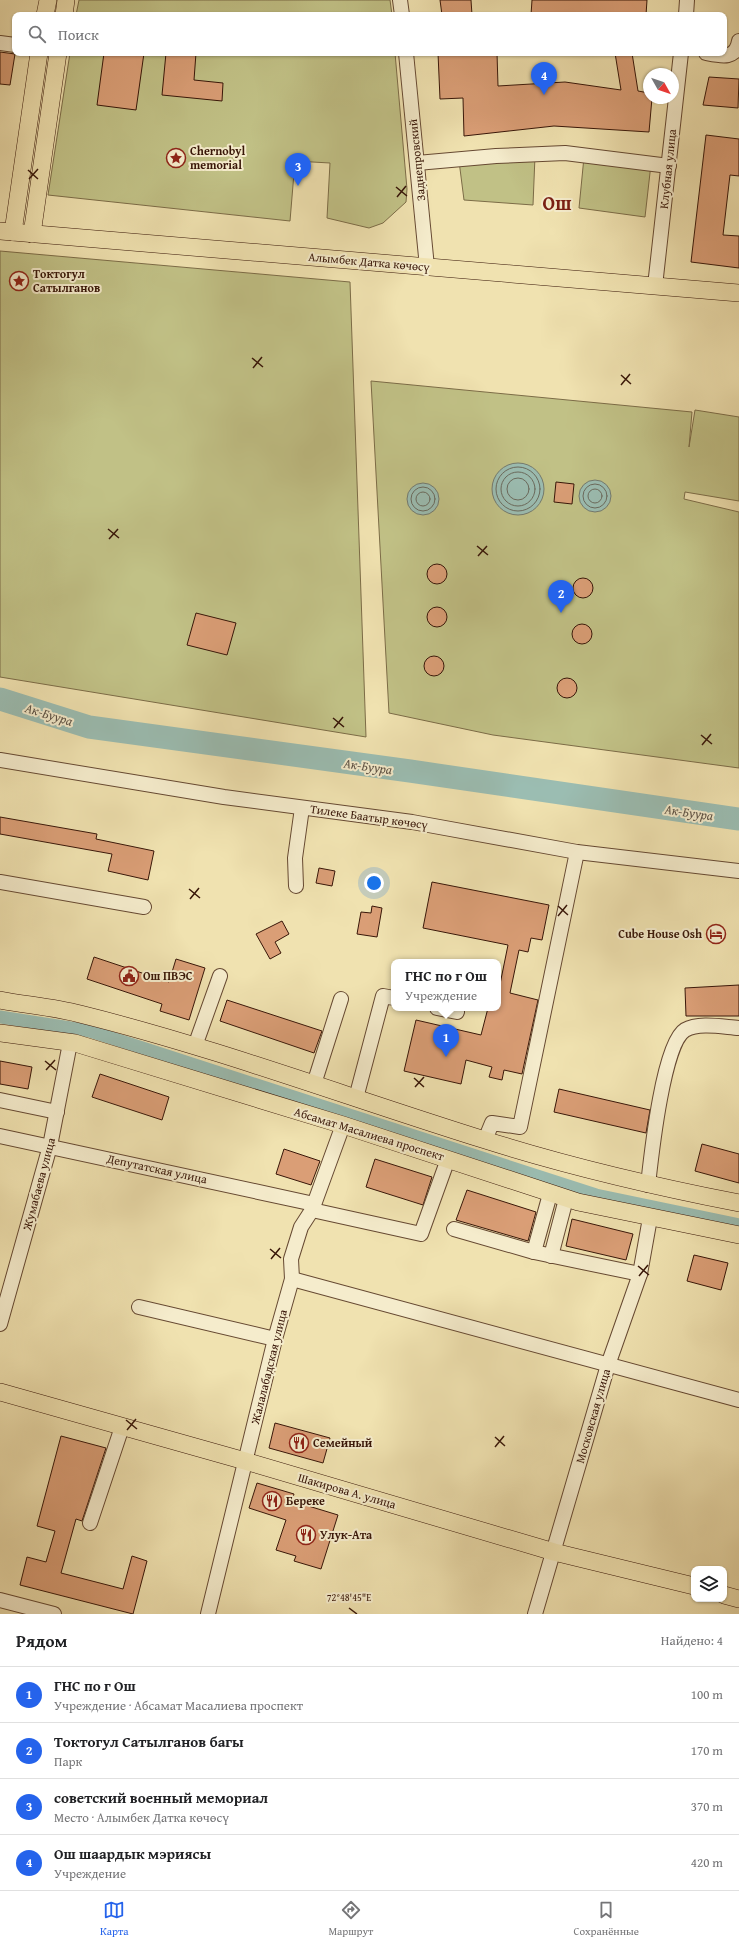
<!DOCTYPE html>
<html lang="ru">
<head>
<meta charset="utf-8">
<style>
	body { margin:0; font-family:"Gentium Book Plus",serif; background:#f6f6f6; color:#202124 }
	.controls { position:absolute; right:12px; bottom:12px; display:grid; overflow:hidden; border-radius:8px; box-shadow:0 1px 3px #0004 }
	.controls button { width:36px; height:36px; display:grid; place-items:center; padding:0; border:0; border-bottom:1px solid #e0e0e0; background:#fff; color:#202124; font:20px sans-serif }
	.compass { position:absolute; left:643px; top:68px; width:36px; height:36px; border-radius:50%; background:#fff; box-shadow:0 1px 3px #0004; rotate:130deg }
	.you { position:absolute; left:374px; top:883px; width:14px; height:14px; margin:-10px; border:3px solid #fff; border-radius:50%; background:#1a73e8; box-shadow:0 0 0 6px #1a73e833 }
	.badge { display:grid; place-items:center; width:26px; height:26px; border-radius:50%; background:#2563eb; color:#fff; font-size:13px; font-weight:700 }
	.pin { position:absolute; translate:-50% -33px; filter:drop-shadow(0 1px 2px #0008) }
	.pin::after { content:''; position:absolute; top:21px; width:14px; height:12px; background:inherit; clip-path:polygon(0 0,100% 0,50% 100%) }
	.popup { position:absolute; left:391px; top:959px; width:110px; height:52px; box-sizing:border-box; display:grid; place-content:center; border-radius:8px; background:#fff; filter:drop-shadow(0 1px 3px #0005); font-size:13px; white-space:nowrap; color:#757577 }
	.popup b { font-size:15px; color:#202124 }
	.popup::after { content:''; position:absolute; left:50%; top:100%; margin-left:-8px; border:8px solid transparent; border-top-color:#fff }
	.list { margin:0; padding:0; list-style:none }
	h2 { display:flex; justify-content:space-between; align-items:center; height:52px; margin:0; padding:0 16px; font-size:17px }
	h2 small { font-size:13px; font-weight:400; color:#757577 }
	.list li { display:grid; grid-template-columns:26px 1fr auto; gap:12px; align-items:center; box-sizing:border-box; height:56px; padding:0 16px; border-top:1px solid #e0e0e0 }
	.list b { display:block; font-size:15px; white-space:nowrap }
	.list p { margin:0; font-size:13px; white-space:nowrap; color:#757577 }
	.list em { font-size:13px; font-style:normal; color:#757577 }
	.icon { flex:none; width:22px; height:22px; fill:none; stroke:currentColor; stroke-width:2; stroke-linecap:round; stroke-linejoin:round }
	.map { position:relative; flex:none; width:739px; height:1614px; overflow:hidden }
	.search { position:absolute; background:#fff; box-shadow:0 1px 3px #0004; left:12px; right:12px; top:12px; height:44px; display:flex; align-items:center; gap:10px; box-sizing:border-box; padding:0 14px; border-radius:8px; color:#757577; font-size:15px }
	.sheet { height:276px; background:#fff }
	nav { display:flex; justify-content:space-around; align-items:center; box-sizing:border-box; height:56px; border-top:1px solid #e0e0e0; background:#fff; font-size:11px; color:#757577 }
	nav a { display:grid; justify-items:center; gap:2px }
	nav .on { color:#2563eb }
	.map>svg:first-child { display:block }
	.green { fill:#c1c186; stroke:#7c6c47 }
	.water { fill:#9bbdb2; stroke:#737a6e }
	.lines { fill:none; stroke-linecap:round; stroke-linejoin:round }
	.shore { stroke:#6a6a5d; stroke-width:1 }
	.canal { stroke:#9bbdb2; stroke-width:13 }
	.river { stroke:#9bbdb2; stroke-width:23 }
	.building { fill:#da9e76; stroke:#381608 }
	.minor-casing { stroke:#664932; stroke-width:16 }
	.major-casing { stroke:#381608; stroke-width:18 }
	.minor { stroke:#f5eccc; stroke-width:14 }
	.major { stroke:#f0e2b0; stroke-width:17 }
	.ticks { fill:none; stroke:#381608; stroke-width:1.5 }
	.labels { text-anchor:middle; stroke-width:4; stroke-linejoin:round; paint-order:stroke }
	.poi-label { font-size:12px; font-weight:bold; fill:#381608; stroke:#f5eccc; text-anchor:start }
	.street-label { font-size:12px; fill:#381608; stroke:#f5eccc }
	.water-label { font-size:13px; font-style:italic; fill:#5b5044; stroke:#f5eccc }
	.town-label { font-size:20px; font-weight:bold; fill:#7a1f14; stroke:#f5eccc }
	.ticks-label { font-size:10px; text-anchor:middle; fill:#381608; stroke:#f5eccc; stroke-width:4; stroke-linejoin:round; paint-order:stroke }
</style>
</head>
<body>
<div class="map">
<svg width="739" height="1614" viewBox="0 0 739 1614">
	<rect width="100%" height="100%" fill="#f0e2b0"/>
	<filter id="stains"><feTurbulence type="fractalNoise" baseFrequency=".005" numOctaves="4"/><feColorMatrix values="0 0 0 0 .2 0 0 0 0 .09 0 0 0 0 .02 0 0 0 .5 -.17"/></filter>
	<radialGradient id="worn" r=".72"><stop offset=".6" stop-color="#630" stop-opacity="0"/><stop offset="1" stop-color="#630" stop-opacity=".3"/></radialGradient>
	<g class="green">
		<path d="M79 0H390L392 15H76Z"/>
		<path d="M70 53H395L407 189 406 202 383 223 369 228 327 218 330 163 295 161 290 221 48 195Z"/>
		<path d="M535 156 533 205 464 200 459 161Z"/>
		<path d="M584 157 651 164 645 217 579 208Z"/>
		<path d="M0 251 350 282 366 737 0 677Z"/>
		<path d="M371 381 692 412 689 447 695 410 739 417V501L685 492 684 499 739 512V768L493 735 389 713Z"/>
	</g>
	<g class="water">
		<circle cx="518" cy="489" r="26"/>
		<circle cx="595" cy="496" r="16"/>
		<circle cx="423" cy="499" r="16"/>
	</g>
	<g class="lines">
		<g class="shore">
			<circle cx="518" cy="489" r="22"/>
			<circle cx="518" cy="489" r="17"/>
			<circle cx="518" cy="489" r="11"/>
			<circle cx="595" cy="496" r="12"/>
			<circle cx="423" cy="499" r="12"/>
			<circle cx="595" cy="496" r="7"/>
			<circle cx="423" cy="499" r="7"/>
		</g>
		<path class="canal" d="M0 1017 90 1031 596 1195 739 1225"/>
		<path class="river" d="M0 699 89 727 410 771 739 819"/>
	</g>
	<g class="building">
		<path d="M440 0H471L472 15H442Z"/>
		<path d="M532 0H647L646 15H531Z"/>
		<path d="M0 52 15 54 10 85 0 84Z"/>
		<path d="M104 53H144L136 110 97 105Z"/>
		<path d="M166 53H196L194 80 223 83 222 101 162 95Z"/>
		<path d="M438 53H497L498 86 565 82 621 90 615 53H632L638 91 649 93V98H652L649 132 554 126 464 136 463 98 440 99Z"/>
		<path d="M709 77 739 79 738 108 703 105Z"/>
		<path d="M706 135 739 139V176L730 175 723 235 739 236V268L691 262Z"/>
		<path d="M556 482 574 484 572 504 554 502Z"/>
		<circle cx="437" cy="574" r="10"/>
		<circle cx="583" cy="588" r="10"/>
		<circle cx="437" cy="617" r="10"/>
		<path d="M196 613 236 623 227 655 187 645Z"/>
		<circle cx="582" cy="634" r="10"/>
		<circle cx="434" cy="666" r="10"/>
		<circle cx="567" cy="688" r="10"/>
		<path d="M0 817 97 834 96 839 154 851 148 880 108 871 112 854 0 834Z"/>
		<path d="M319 868 335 871 332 886 316 883Z"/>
		<path d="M432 882 549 905 542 940 531 938 528 952 519 950 510 993 538 1000 522 1074 504 1070 502 1080 489 1077 492 1067 466 1060 461 1084 404 1071 416 1020 481 1035 488 1008H498V994L508 945 423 928Z"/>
		<path d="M372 906 382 908 377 937 357 934 361 912 371 913Z"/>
		<path d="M282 921 289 934 275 942 281 953 270 959 256 934Z"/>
		<path d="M94 957 169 982 176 959 205 968 189 1020 160 1011 162 1004 87 979Z"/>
		<path d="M739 985V1016H686L685 988Z"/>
		<path d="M227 1000 322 1031 314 1053 220 1021Z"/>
		<path d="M0 1061 32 1067 28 1089 0 1084Z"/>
		<path d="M100 1074 169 1097 162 1120 92 1097Z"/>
		<path d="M559 1089 650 1110 646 1133 554 1112Z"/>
		<path d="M702 1144 739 1154V1183L695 1171Z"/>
		<path d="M284 1149 320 1161 311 1185 276 1174Z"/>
		<path d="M375 1159 432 1177 423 1205 366 1187Z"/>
		<path d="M467 1190 536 1212 528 1241 456 1220Z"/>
		<path d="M572 1219 633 1234 626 1260 566 1246Z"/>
		<path d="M694 1255 728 1263 721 1290 687 1281Z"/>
		<path d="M275 1423 330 1438 323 1463 269 1448Z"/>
		<path d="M61 1436 106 1448 82 1521 76 1519 61 1573 123 1589 132 1556 147 1561 133 1614 20 1585 27 1557 46 1562 55 1531 37 1526Z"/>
		<path d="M257 1483 294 1494 292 1501 338 1515 321 1569 294 1561 296 1556 276 1550 286 1520 249 1508Z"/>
	</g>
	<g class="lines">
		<g class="minor-casing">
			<g id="minor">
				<path d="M400 0 402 15"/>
				<path d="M686 15 687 0"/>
				<path d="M0 43 15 45"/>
				<path d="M406 53 427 267"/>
				<path d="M706 53C721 56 736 60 739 41"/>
				<path d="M417 163 496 156 565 153 669 166"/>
				<path d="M655 286 681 53"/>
				<path d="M0 760 224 797 412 822 577 852 739 871"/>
				<path d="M0 882 144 907"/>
				<path d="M296 886 295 858 302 808"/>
				<path d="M437 1008 457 1012"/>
				<path d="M195 1046 220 976"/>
				<path d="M314 1084 341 999"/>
				<path d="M356 1098 383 996 394 998"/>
				<path d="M0 1100 57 1112"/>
				<path d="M0 1136 314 1204"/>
				<path d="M485 1140 492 1123 520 1127 577 852"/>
				<path d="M648 1185C651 1158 663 1043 685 1030 699 1022 723 1027 739 1028"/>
				<path d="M312 1210 421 1234 448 1159"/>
				<path d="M454 1229 534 1252 640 1274"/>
				<path d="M534 1252 550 1194"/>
				<path d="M551 1256 566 1199"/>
				<path d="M292 1279 739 1400"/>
				<path d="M139 1307 275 1339"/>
				<path d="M0 1324 50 1146 70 1043"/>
				<path d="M90 1523 122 1427"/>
				<path d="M0 1600 54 1614"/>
				<path d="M208 1614 275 1339 292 1279 291 1259 301 1227 312 1210 343 1125"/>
				<path d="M535 1614 608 1365 640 1274 650 1218"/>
			</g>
		</g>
		<g class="major-casing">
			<g id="major">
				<path d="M45 15 48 0"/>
				<path d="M64 15 66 0"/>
				<path d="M0 231 739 293"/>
				<path d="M13 232 39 53"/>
				<path d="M32 234 58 53"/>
				<path d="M0 1000C26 1005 54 1007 80 1014 217 1048 350 1098 485 1140 570 1167 652 1186 739 1203"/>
				<path d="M0 1033 75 1043 343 1125 578 1202 739 1235"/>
				<path d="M0 1392 245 1461 554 1552 694 1586"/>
				<path d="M724 1595 739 1599"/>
			</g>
		</g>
		<use href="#minor" class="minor"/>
		<use href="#major" class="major"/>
	</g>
	<path class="ticks" d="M28 170 38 179M29 179 38 169M396 187 407 196M397 197 406 186M252 358 263 367M253 368 262 357M621 375 631 384M621 385 630 374M108 529 119 538M109 539 118 529M477 546 488 555M478 556 487 546M333 718 344 727M334 728 343 717M701 735 712 744M702 745 711 734M189 889 200 898M190 899 199 888M558 906 568 915M558 916 567 905M45 1061 56 1070M46 1070 55 1060M414 1078 424 1087M415 1087 424 1077M270 1249 281 1258M271 1259 280 1248M638 1266 649 1275M639 1276 648 1265M126 1420 137 1429M127 1430 136 1419M495 1437 505 1446M495 1447 504 1436M349 1608 357 1614"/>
	<defs>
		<g id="sight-ring" transform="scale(1)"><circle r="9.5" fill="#f5eccc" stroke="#8f2418" stroke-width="1.5"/><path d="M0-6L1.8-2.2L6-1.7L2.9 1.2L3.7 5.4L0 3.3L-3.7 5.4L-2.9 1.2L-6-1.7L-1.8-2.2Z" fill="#8f2418"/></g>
		<g id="hotel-ring" transform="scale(1)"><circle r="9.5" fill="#f5eccc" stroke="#8f2418" stroke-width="1.5"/><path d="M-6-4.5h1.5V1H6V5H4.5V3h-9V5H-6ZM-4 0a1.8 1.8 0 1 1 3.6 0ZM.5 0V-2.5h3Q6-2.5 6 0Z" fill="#8f2418"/></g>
		<g id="civic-ring" transform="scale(1)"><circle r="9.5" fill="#f5eccc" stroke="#8f2418" stroke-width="1.5"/><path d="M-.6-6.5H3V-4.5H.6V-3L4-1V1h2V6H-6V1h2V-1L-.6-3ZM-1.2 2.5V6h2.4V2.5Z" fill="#8f2418"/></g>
		<g id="restaurant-ring" transform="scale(1)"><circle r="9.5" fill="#f5eccc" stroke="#8f2418" stroke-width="1.5"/><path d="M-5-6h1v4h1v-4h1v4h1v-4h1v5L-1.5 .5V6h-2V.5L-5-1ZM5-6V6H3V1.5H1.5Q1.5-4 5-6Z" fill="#8f2418"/></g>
	</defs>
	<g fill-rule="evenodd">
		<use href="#sight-ring" x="176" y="158"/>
		<use href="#sight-ring" x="19" y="281"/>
		<use href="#hotel-ring" x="716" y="934"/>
		<use href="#civic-ring" x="129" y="976"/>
		<use href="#restaurant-ring" x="299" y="1443"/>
		<use href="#restaurant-ring" x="272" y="1501"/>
		<use href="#restaurant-ring" x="306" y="1535"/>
	</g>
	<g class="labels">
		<g class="poi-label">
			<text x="190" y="155">Chernobyl<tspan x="190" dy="14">memorial</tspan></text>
			<text x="33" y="278">Токтогул<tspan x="33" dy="14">Сатылганов</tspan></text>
			<text x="702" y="938" text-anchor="end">Cube House Osh</text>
			<text x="143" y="980">Ош ПВЭС</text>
			<text x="313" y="1447">Семейный</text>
			<text x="286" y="1505">Береке</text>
			<text x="320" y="1539">Улук-Ата</text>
		</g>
		<g class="street-label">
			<text transform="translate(417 160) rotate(-96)" y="4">Заднепровский</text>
			<text transform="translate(668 169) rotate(-84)" y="4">Клубная улица</text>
			<text transform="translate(369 262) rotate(5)" y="4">Алымбек Датка көчөсү</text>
			<text transform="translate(369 817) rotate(8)" y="4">Тилеке Баатыр көчөсү</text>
			<text transform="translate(369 1134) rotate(17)" y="4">Абсамат Масалиева проспект</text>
			<text transform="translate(157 1169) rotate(12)" y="4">Депутатская улица</text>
			<text transform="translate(39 1184) rotate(-75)" y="4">Жумабаева улица</text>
			<text transform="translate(269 1367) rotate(-76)" y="4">Жалалабадская улица</text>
			<text transform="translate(593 1416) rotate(-74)" y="4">Московская улица</text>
			<text transform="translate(347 1491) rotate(16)" y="4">Шакирова А. улица</text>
		</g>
		<g class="water-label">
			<text transform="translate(49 714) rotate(17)" y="5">Ак-Буура</text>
			<text transform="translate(368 766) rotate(8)" y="5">Ак-Буура</text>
			<text transform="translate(689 812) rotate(8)" y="5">Ак-Буура</text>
		</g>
		<g class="town-label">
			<text x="557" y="210">Ош</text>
		</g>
	</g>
	<g class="ticks-label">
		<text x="349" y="1601">72°48'45"E</text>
	</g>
	<rect width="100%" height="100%" filter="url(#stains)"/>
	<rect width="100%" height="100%" fill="url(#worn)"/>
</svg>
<div class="controls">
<button><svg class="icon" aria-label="layers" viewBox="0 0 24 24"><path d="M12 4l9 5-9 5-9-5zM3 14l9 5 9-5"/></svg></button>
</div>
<svg class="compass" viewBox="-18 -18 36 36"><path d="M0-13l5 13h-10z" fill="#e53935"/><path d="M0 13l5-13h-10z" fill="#757577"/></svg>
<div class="you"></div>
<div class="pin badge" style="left:446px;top:1057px">1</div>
<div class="popup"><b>ГНС по г Ош</b>Учреждение</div>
<div class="pin badge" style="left:561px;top:613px">2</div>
<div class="pin badge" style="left:298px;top:186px">3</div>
<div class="pin badge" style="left:544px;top:95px">4</div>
<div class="search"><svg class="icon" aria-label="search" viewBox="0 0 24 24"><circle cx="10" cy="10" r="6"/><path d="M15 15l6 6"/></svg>Поиск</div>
</div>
<section class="sheet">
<h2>Рядом<small>Найдено: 4</small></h2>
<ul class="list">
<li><span class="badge">1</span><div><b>ГНС по г Ош</b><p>Учреждение · Абсамат Масалиева проспект</p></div><em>100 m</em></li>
<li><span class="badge">2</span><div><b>Токтогул Сатылганов багы</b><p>Парк</p></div><em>170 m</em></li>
<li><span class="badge">3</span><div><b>советский военный мемориал</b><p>Место · Алымбек Датка көчөсү</p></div><em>370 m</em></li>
<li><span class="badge">4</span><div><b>Ош шаардык мэриясы</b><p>Учреждение</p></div><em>420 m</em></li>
</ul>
</section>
<nav>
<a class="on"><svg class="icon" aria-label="map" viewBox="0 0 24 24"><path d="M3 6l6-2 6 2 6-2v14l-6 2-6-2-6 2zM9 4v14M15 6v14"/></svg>Карта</a>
<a><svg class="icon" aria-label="directions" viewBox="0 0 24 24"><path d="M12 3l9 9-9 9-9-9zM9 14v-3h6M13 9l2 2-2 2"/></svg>Маршрут</a>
<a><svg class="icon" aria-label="saved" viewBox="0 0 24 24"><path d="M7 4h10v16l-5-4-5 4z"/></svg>Сохранённые</a>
</nav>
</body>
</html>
